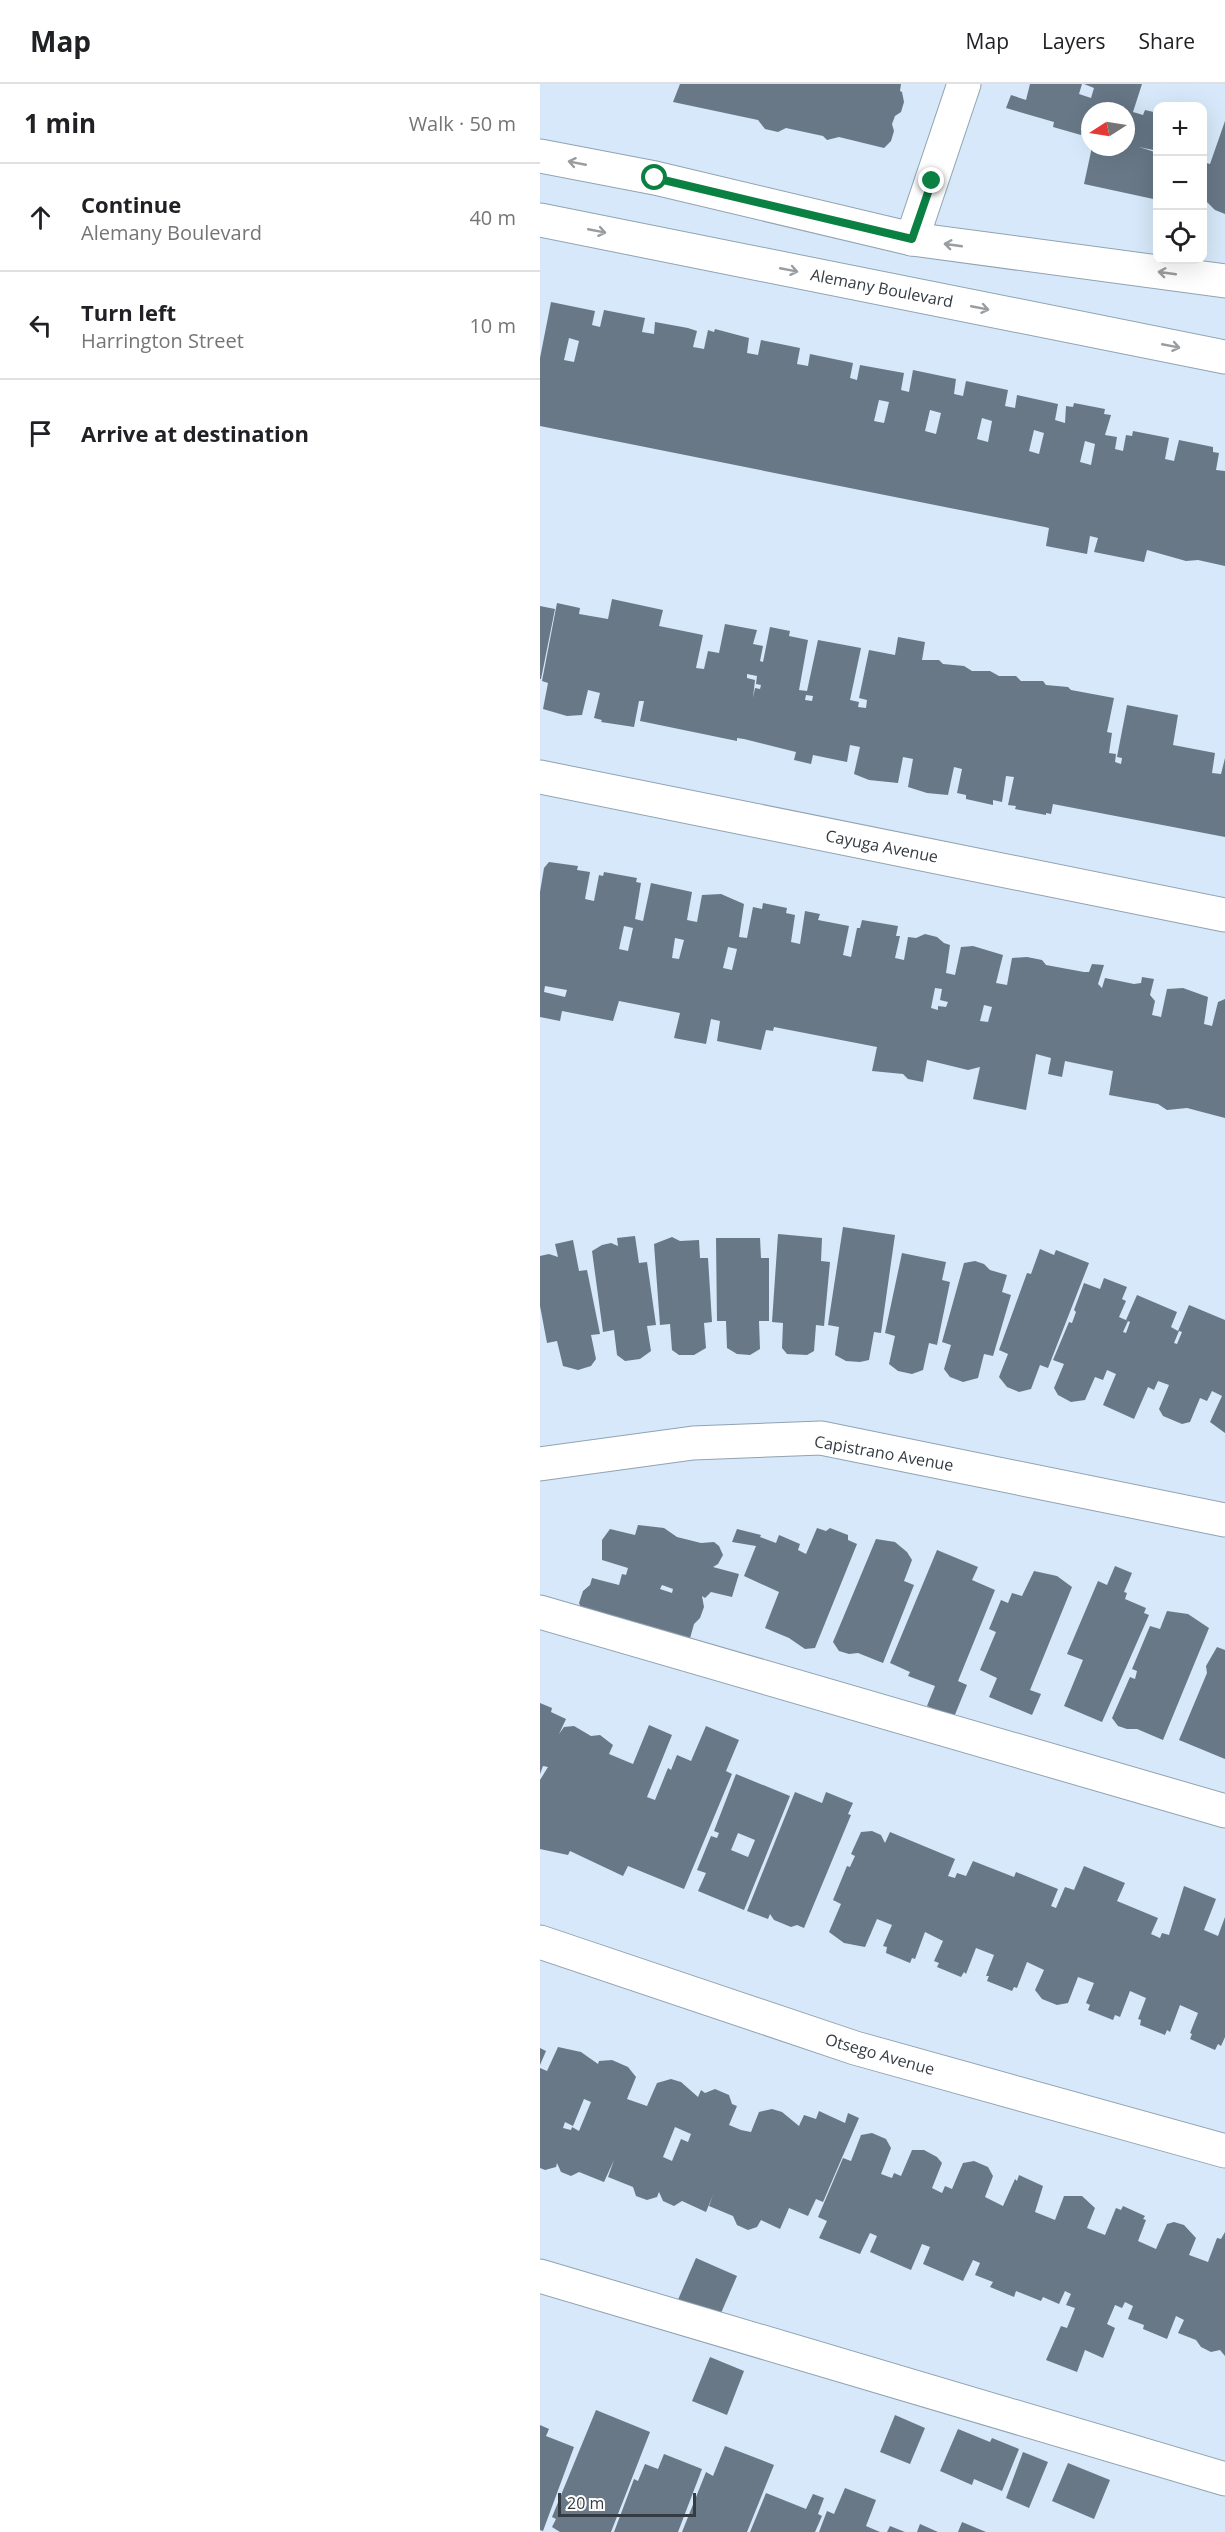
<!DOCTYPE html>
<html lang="en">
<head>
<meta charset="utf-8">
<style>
	body { margin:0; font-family:"Open Sans",sans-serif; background:#f6f6f6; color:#202124 }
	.controls { position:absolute; right:18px; top:18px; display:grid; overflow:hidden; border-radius:12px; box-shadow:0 6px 24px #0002 }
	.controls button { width:54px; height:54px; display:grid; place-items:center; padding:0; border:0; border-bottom:2px solid #e0e0e0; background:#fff; color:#202124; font:30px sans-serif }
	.compass { position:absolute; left:541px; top:18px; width:54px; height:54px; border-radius:50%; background:#fff; box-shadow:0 6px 24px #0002; rotate:258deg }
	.scale { position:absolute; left:18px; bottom:15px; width:138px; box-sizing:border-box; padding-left:6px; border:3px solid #343b42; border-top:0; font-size:16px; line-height:21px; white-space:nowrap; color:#343b42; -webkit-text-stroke:4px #fff; paint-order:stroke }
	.stop { position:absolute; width:18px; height:18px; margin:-14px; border:4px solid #0b8043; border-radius:50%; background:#fff }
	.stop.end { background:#0b8043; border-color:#fff; box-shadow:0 2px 6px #0008 }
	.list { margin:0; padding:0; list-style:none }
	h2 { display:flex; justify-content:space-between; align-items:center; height:78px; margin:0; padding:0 24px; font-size:26px }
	h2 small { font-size:20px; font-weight:400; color:#757577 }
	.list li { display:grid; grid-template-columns:39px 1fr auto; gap:18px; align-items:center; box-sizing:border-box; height:108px; padding:0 24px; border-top:2px solid #e0e0e0 }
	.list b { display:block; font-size:22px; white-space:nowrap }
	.list p { margin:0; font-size:20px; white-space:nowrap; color:#757577 }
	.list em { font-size:20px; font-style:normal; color:#757577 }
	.icon { flex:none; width:33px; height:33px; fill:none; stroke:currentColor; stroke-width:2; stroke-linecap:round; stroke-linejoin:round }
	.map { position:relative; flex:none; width:685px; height:2448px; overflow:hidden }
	header { display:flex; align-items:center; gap:36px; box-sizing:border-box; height:84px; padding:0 30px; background:#fff; border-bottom:2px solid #e0e0e0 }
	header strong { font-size:28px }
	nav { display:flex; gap:33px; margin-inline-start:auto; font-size:21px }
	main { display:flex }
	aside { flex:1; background:#fff }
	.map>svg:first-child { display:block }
	.building { fill:#687887; fill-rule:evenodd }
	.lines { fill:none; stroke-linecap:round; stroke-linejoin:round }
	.minor-casing { stroke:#91a3b2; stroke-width:35 }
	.major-casing { stroke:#91a3b2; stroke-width:35 }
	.minor { stroke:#fff; stroke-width:33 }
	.major { stroke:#fff; stroke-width:33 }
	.oneway { stroke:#9a9da0 }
	.route { stroke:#0b8043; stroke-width:8 }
	.labels { text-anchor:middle; stroke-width:6; stroke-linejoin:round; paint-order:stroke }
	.street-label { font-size:16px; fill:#343b42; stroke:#fff }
</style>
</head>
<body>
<header>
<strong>Map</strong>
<nav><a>Map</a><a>Layers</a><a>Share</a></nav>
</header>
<main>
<aside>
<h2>1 min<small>Walk · 50 m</small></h2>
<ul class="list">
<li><svg class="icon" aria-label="ahead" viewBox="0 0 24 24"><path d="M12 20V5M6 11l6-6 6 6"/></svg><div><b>Continue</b><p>Alemany Boulevard</p></div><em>40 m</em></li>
<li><svg class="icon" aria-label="left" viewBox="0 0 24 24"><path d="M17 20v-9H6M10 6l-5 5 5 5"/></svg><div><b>Turn left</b><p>Harrington Street</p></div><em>10 m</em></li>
<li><svg class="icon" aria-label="arrive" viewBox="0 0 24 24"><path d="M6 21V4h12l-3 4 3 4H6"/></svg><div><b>Arrive at destination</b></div></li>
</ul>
</aside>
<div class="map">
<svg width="685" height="2448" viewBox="0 0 685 2448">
	<rect width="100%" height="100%" fill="#d6e8f9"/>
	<g class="building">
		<path d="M140 0H361L360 7 362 8 364 18 361 28 355 32 352 40 354 47 351 57 344 64 299 53 287 56 283 52 246 44 238 48 225 45 218 36 133 18Z"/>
		<path d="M490 0H542L539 10 551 14 554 4 544 0H602L593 28 603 31 605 26 618 29V67L599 63 618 69V116L544 100 552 63H586V27H550V48L542 46 541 51 513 43 514 38 466 24 471 11 486 16Z"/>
		<path d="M685 37V130L675 126 663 114V78L670 80Z"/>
		<path d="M11 218 55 227 52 241 60 243 64 226 105 234 102 248 114 250 115 238 148 244 157 247 153 263 164 265 168 246 174 248 175 245 209 254 207 269 218 271 221 256 260 264 257 280 268 282 270 270 313 279 310 294 317 296 320 281 364 289 361 306 369 308 373 286 416 295 414 310 423 312 426 297 468 306 465 322 475 324 477 311 518 320 515 336 525 339 526 322 533 323 534 319 565 325 564 330 571 331 565 351 577 353 575 365 583 367 586 351 592 352 593 347 629 354 625 375 634 377 639 356 673 363V368L679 369 676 386 685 387V482L658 476 646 477 607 466 604 478 554 468 558 454 550 452 547 470 506 462 509 444 505 443 0 342V274ZM29 254 39 257 34 278 24 276ZM339 316 349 318 344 339 334 337ZM390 326 401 329 396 350 385 347ZM442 334 452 337 448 358 437 355ZM494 346 504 349 499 370 489 367ZM545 357 555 360 551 381 540 378Z"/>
		<path d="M72 515 123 526 119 542 163 551 156 584 164 585 168 567 179 569 185 540 217 546 213 560 223 562 220 577 223 578 230 543 250 547 249 552 268 556 259 606 267 607 278 556 321 564 310 616 319 618 318 623 326 624 327 616 319 614 329 566 355 571 358 553 385 558 382 576H399L403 580 424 582 432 587H450L459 592H476L481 597H503L506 601 528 603 531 606 574 614 567 648 572 649 569 669 576 670 575 678 581 680 582 674 577 673 587 621 638 631 633 661 675 669 672 689 681 690 685 674V753L513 720 511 730 506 729V731L475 725 476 722 468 721 474 693 466 692 462 718 453 716V721L426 715V711L417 709 422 685 414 683 408 711 387 709 368 703 373 675 363 673 358 699 329 696 314 690 320 663 310 661 307 678 273 671 271 680 254 676 256 668 204 655 197 654V657L100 637 104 617H99L94 643 61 638 62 636 54 634 60 609 48 606 42 631 27 632 3 625 8 599 2 597 17 519 40 524 39 530 68 535ZM207 590 217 592 216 600 221 601 220 605 215 604 213 614 215 596 207 594ZM266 611 273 612 272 617 265 616Z"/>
		<path d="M0 522 15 525 1 595H0Z"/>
		<path d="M9 778 38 782 37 786 50 788 45 815 54 817 59 791 63 792 64 788 97 794 96 798 101 799 95 835 103 837 111 799 152 808 147 836 157 838 162 811 181 810 204 820 199 853 207 854 213 823 222 825 223 819 247 824 246 829 255 831 251 858 260 860 265 827 280 830 278 836 309 842 303 871 311 873 317 844H320L322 836 358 842 356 852H360L355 874 364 876 368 853 376 854 385 850 397 853 404 859 410 861 406 889 415 891 421 863 433 862 463 871 456 899 467 901 472 874 487 873 502 876 506 881 544 888H549L552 880 564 881 558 900 562 904 565 894 594 900 601 899 602 893 614 895 610 911 615 917 612 931 621 933 627 905 643 904 668 913 664 940 672 942 678 918 685 915V1034L647 1024 627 1026 618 1020 569 1011 573 987 525 977 522 993 508 990 511 974 496 970 486 1026 433 1015 440 983 428 986 387 976 383 998 368 995 363 990 332 987 337 963 234 943 233 947 226 946 221 966 177 957 180 937 171 935 166 960 134 954 140 929 79 917 73 937 22 927 20 937 0 933V808L4 784ZM84 842 93 844 88 867 79 865ZM135 854 144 856 139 875 132 874ZM188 863 197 865 192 886 183 884ZM5 902 27 906 25 913 4 908ZM395 904 402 905 400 916 408 918 406 923 398 922V926L391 924ZM444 921 452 923 448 938 440 937Z"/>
		<path d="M303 1143 355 1151 341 1249 334 1248 329 1276 320 1278 306 1277 295 1271 299 1243 288 1241Z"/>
		<path d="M238 1150 282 1154 281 1177 290 1178 284 1242 276 1241 274 1267 267 1271 247 1270 242 1264 243 1239 232 1238Z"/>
		<path d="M95 1152 99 1179 107 1178 116 1241 107 1242 111 1267 100 1275 85 1277 77 1271 74 1246 63 1248 52 1167 62 1161 71 1159 78 1162 77 1154Z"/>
		<path d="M132 1153 140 1157 159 1156 160 1174H168L172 1238 164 1239 166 1264 154 1271H139L132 1266 130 1240 120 1241 114 1160Z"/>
		<path d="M176 1154H220L221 1174H229V1237H219L220 1265 210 1271 197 1270 187 1264 186 1237H177Z"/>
		<path d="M33 1156 39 1187 47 1186 60 1250 51 1251 56 1275 51 1282 38 1286 23 1282 17 1257 7 1259 0 1222V1172L9 1170 18 1173 15 1160Z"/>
		<path d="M500 1165 514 1171 516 1166 549 1179 508 1284 500 1281 491 1305 479 1308 467 1303 459 1293 468 1270 459 1266 487 1189 491 1190Z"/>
		<path d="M362 1169 406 1178 402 1196 410 1198 397 1261 389 1259 383 1286 372 1290 358 1287 349 1280 355 1252 345 1249Z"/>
		<path d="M435 1177 444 1180 450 1186 467 1191 462 1208 471 1211 453 1272 444 1270 438 1294 423 1298 410 1293 404 1285 411 1261 402 1258 424 1179Z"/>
		<path d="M564 1194 587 1203 582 1215 586 1217 579 1233 588 1237 583 1248 586 1249 590 1238 586 1236 597 1211 637 1228 631 1243 638 1247 649 1221 685 1236V1349L670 1338 682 1312 672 1307 667 1317 660 1314 650 1338 642 1340 623 1332 619 1325 629 1301 618 1297 614 1306 608 1303 594 1335 563 1321 576 1290 567 1286 563 1296 555 1293 545 1316 531 1318 518 1311 514 1304 524 1280 513 1276 529 1238 532 1239 536 1228 534 1226 544 1199 560 1205ZM639 1247 642 1248 637 1260 634 1259Z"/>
		<path d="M98 1441 124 1444 137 1453 161 1459 174 1458 179 1462 183 1471 178 1480 173 1483 199 1490 192 1513 171 1508 165 1514 162 1512 164 1523 160 1534 154 1540 147 1565 43 1529 39 1519 43 1507 50 1501 52 1494 79 1501 82 1490 86 1491 88 1484 62 1476V1456L70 1445 95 1451ZM122 1501 133 1505 132 1509 120 1505Z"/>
		<path d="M277 1444 286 1447 290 1444 308 1451V1456L317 1460 275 1564 265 1565 249 1554 225 1544 239 1508 204 1492 216 1462 192 1458 197 1445 221 1451 220 1453 236 1459 239 1451 260 1460 258 1466 266 1470Z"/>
		<path d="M336 1455 355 1458 367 1468 372 1476 364 1497 374 1501 343 1579 318 1569 309 1570 299 1567 293 1558Z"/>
		<path d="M397 1466 438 1483 432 1496 455 1506 418 1597 427 1601 414 1633 387 1622 395 1602 368 1592 370 1588 350 1579Z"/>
		<path d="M575 1482 592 1489 584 1508 587 1509 585 1515 606 1524 604 1529 609 1531 562 1638 524 1622 543 1576 527 1570 558 1497 567 1501Z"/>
		<path d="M494 1487 517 1492 532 1503 490 1606 501 1610 492 1631 449 1613 457 1594 440 1586 456 1548 449 1545 461 1516 468 1519 472 1509 482 1512Z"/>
		<path d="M627 1527 648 1530 669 1544 623 1656 597 1645H587L578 1642 572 1634 590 1593 595 1595 597 1587 592 1585 610 1542 620 1545Z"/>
		<path d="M677 1563 685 1566V1675L639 1656 667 1589 666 1582Z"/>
		<path d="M0 1619 12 1624 11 1628 26 1635 19 1650 24 1643 34 1642 51 1652 60 1651 73 1661 69 1670 93 1680 109 1641 132 1651 107 1713 115 1716 128 1684 131 1686 137 1671 151 1677 166 1642 199 1656 186 1687 192 1690 144 1805 88 1782 83 1792 30 1767 28 1771 0 1765V1696L8 1683 3 1682 0 1690Z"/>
		<path d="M196 1690 250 1712 204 1826 158 1807 166 1789 157 1786 171 1752 177 1754 179 1749 174 1747ZM198 1749 215 1756 208 1773 191 1766Z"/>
		<path d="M255 1708 282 1719 286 1708 313 1719 308 1730 311 1731 264 1844 257 1841 251 1843 234 1836 230 1830 228 1835 207 1827Z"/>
		<path d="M332 1747 341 1751 345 1759 350 1748 415 1775 408 1792 415 1794 417 1789 426 1792 433 1777 474 1793 476 1788 518 1805 511 1822 516 1824 525 1803 534 1806 544 1782 585 1799 577 1817 618 1834 611 1850 620 1854 622 1849 629 1851 644 1802 676 1815 664 1846 678 1852 685 1833V1953L681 1962 678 1960 675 1966 650 1955 652 1950 650 1949 658 1929 640 1921 630 1948 627 1946 625 1951 600 1941 601 1936 598 1935 606 1914 590 1907 580 1933 575 1931 573 1936 548 1926 550 1921 546 1919 554 1899 538 1893 528 1919 517 1921 502 1915 495 1906 504 1886 487 1878 477 1904 474 1903 472 1907 447 1897 449 1892H446L454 1871 436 1864 426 1890 424 1888 421 1893 397 1883 399 1879 394 1877 403 1857 385 1848 375 1875 372 1874 370 1879 346 1869 347 1863 343 1862 352 1841 337 1835 325 1863 304 1859 289 1848 301 1820 293 1816 307 1782 310 1783 315 1772 311 1770 321 1748Z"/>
		<path d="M18 1963 41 1968 58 1980 59 1977 72 1976 88 1983 96 1993 87 2015 107 2022 117 1999 131 1995 141 1998 158 2013 161 2006 165 2009 175 2005 189 2011 192 2020 197 2022 189 2041 201 2046 211 2048 219 2028 232 2025 242 2028 259 2042 264 2031 276 2035 279 2027 305 2039 308 2029 319 2034 283 2118 276 2115 268 2132 249 2124 240 2145 221 2136 217 2143 208 2146 197 2141 193 2132 169 2122 173 2111 166 2128 142 2117 134 2122 123 2117 119 2108 117 2113 107 2116 96 2112 93 2103 68 2093 74 2076 64 2098 39 2088 31 2092 21 2088 17 2079 16 2083 5 2086 0 2084V1984L7 1987ZM44 2015 51 2018 39 2047 32 2043 31 2046 23 2044 25 2038 33 2042ZM135 2043 151 2050 148 2058 141 2055 132 2077 123 2073Z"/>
		<path d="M0 1964 6 1967 0 1981Z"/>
		<path d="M332 2049 346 2055 351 2064 341 2090 352 2094 354 2089 361 2092 372 2066H384L397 2073 402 2079 392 2104 402 2109 405 2102 412 2105 423 2079 434 2077 448 2083 453 2092 445 2113 463 2122 475 2095 477 2097 479 2091 503 2102 495 2128 515 2136 524 2112H542L555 2124 547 2144 565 2151 576 2124 581 2126 583 2122 605 2132 603 2135 606 2136 598 2157 616 2165 627 2140 634 2138 644 2141 656 2154 649 2171 668 2178 677 2154 681 2155 685 2148V2272L680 2266 671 2268 661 2263 656 2256 638 2249 644 2236 636 2232 627 2255 603 2245 604 2241 588 2235 593 2222 585 2218 582 2224 575 2221 567 2240 575 2244 563 2274 545 2266 537 2288 506 2276 521 2242 527 2244 535 2224 526 2221 531 2210 525 2207 519 2220 503 2213 501 2217 476 2207 474 2213 450 2203 453 2198 435 2191 440 2179 433 2176 423 2197 383 2180 390 2163 382 2160 371 2186 330 2168 337 2152 330 2149 320 2170 279 2154 287 2137 278 2133 303 2074 311 2077 321 2051Z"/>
		<path d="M156 2174 197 2192 178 2236 137 2218Z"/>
		<path d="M170 2273 204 2287 187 2331 152 2317Z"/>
		<path d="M56 2326 110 2348 71 2448H20L12 2443 16 2435 12 2433Z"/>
		<path d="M355 2331 385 2344 370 2380 340 2368Z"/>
		<path d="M0 2341 9 2345 6 2352 34 2363 3 2447 0 2446Z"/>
		<path d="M418 2345 450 2358 452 2354 479 2365 462 2407 434 2395 432 2401 400 2387Z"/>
		<path d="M185 2362 234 2381 207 2448H142L166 2388 173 2392Z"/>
		<path d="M483 2368 508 2378 489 2424 466 2414Z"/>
		<path d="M124 2370 162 2385 138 2448H74L94 2395 98 2397 105 2380 118 2385Z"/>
		<path d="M528 2379 570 2396 554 2435 512 2417Z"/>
		<path d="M305 2404 336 2416 326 2442 340 2448H279L287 2427 294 2430Z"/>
		<path d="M226 2409 266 2425 273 2410 284 2414 278 2430 282 2432 275 2448H210Z"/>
		<path d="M422 2438 446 2448H418Z"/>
		<path d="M380 2440 398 2448H377Z"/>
		<path d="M350 2442 365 2448H347Z"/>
	</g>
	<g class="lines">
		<g class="minor-casing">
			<g id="minor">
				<path d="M372 155 424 0"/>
				<path d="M0 693 685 831"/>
				<path d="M0 1380 153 1359 281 1354 685 1436"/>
				<path d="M0 1528 685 1727"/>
				<path d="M0 1858 315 1964 685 2067"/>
				<path d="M0 2192 685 2395"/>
			</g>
		</g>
		<g class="major-casing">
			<g id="major">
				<path d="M0 72 115 94 372 155 685 197"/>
				<path d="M0 136 685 273"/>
			</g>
		</g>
		<use href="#minor" class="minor"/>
		<use href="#major" class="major"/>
	</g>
	<defs><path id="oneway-shaft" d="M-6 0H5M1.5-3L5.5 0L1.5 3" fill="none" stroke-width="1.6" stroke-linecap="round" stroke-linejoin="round" transform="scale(1.5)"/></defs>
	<g class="oneway">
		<use href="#oneway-shaft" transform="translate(37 79) rotate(-169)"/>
		<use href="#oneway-shaft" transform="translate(57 147) rotate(11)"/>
		<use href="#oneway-shaft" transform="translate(413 161) rotate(-172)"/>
		<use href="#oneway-shaft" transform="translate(249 186) rotate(11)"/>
		<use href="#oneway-shaft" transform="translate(627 189) rotate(-172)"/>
		<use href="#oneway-shaft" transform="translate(440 224) rotate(11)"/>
		<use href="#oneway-shaft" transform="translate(631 262) rotate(11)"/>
	</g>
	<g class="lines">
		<path class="route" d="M115 94 372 155 392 97"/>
	</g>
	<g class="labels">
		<g class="street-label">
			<text transform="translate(342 204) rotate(11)" y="6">Alemany Boulevard</text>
			<text transform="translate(342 762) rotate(11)" y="6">Cayuga Avenue</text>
			<text transform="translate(344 1369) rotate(10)" y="6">Capistrano Avenue</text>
			<text transform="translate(340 1970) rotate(16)" y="6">Otsego Avenue</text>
		</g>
	</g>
</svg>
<div class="controls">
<button>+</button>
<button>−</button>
<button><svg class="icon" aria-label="locate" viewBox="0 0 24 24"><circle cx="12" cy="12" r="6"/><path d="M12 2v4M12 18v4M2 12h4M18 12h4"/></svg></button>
</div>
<svg class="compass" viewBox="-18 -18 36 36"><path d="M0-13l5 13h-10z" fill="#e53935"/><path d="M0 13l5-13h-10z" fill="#757577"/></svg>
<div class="scale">20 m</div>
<div class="stop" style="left:115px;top:94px"></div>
<div class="stop end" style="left:392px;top:97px"></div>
</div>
</main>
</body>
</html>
